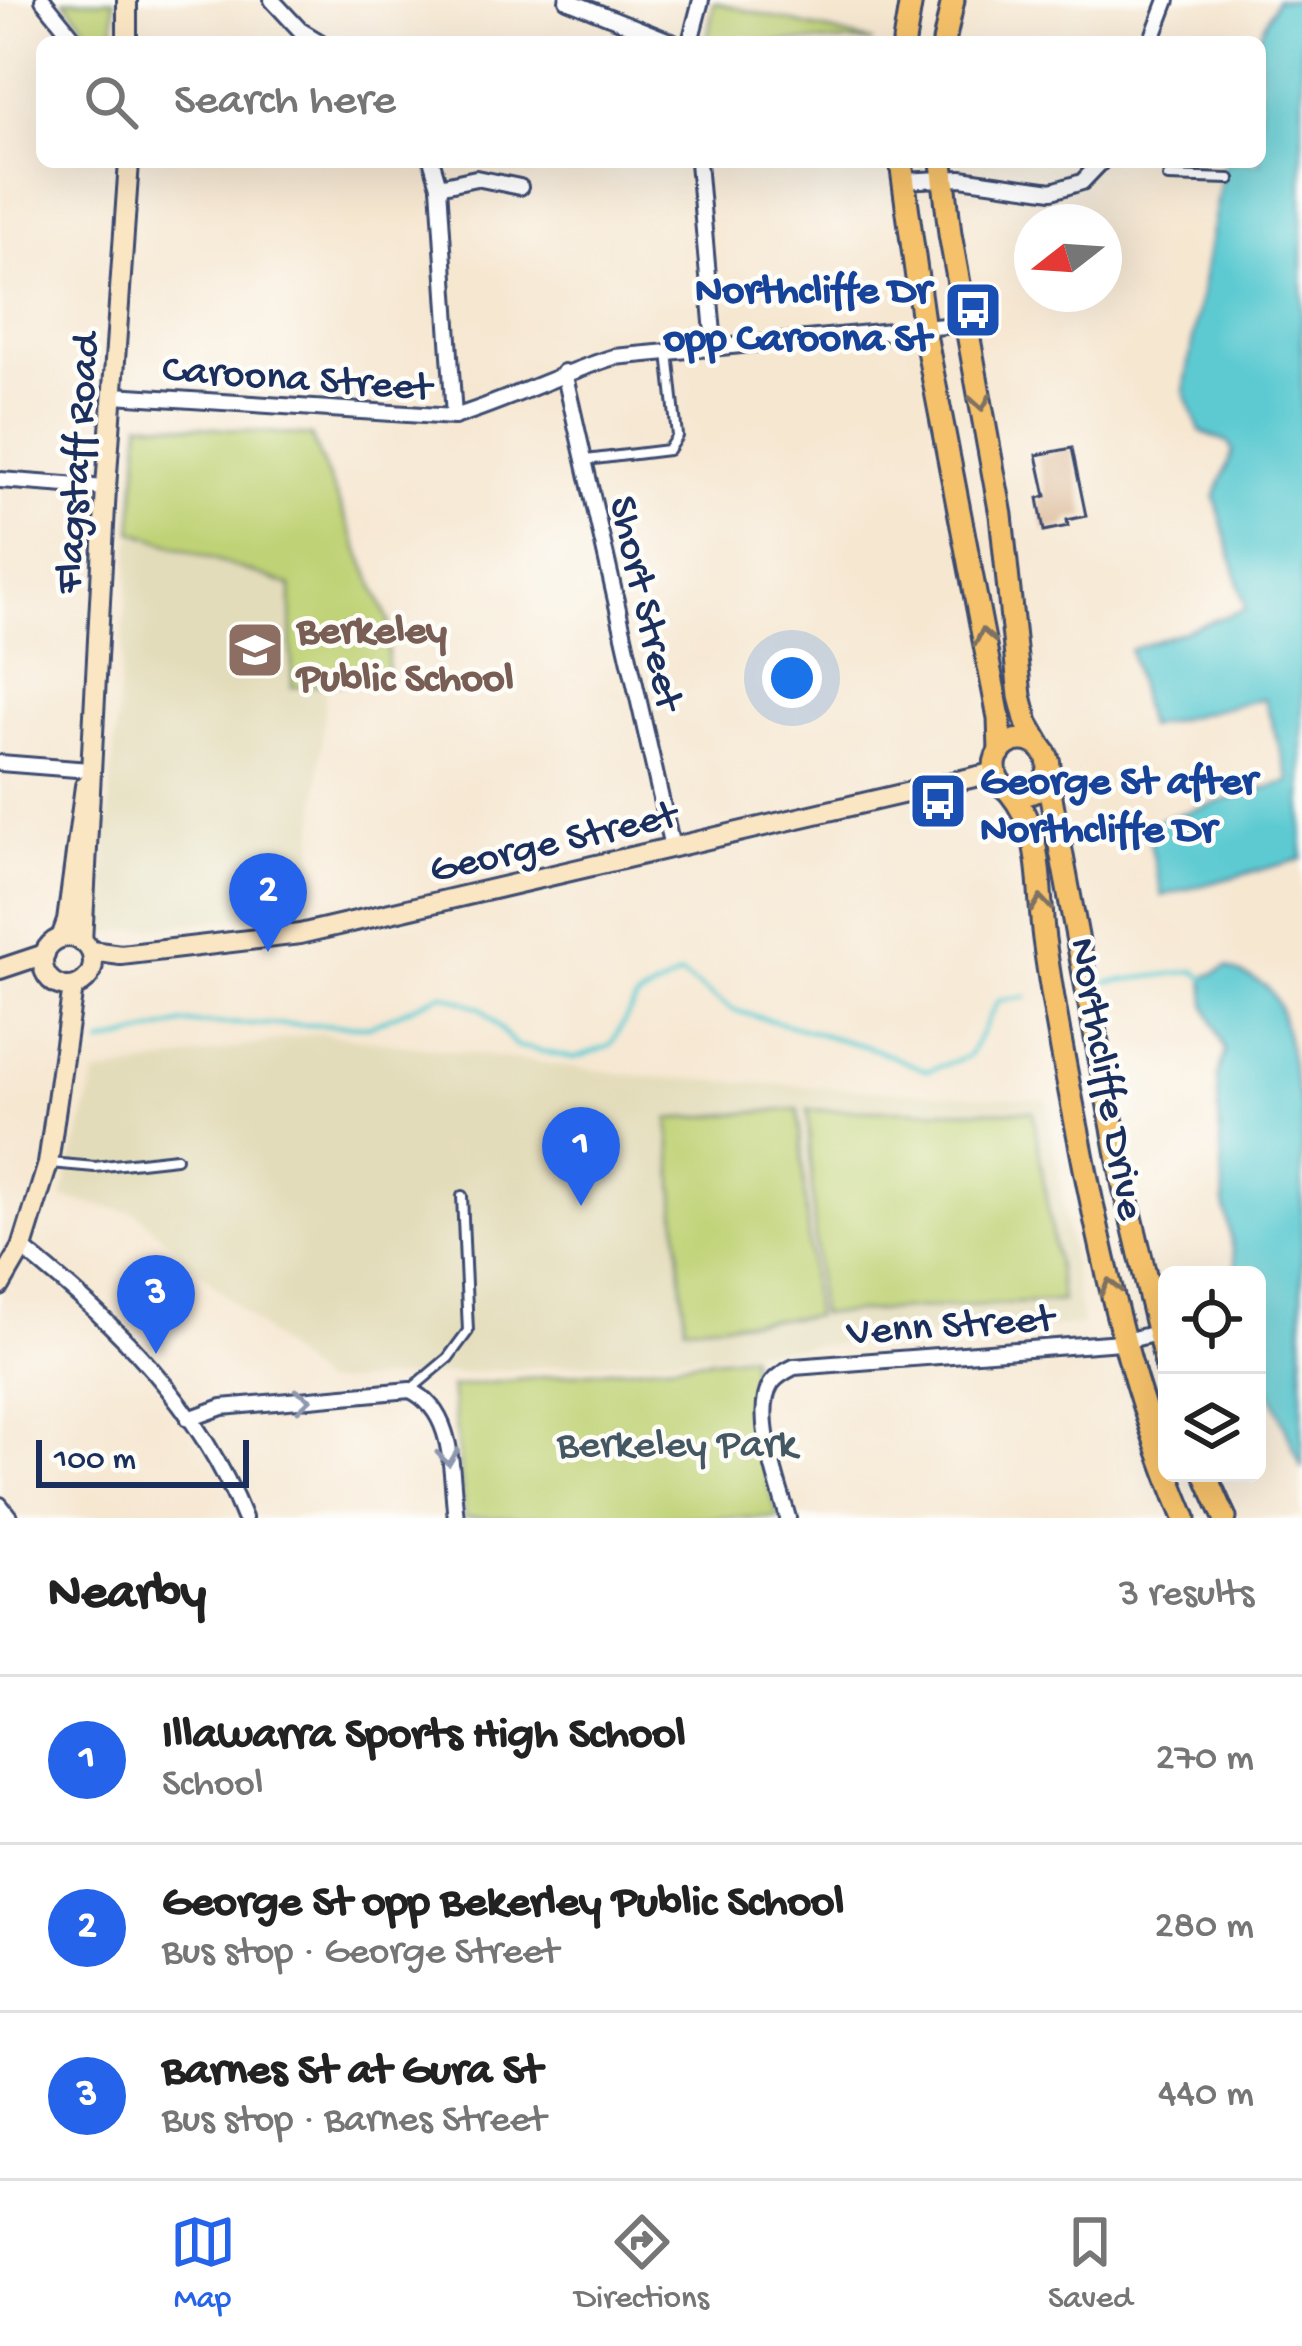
<!DOCTYPE html>
<html lang="en">
<head>
<meta charset="utf-8">
<style>
	body { margin:0; font-family:"Gochi Hand",sans-serif; background:#f2f2f2; color:#222 }
	.controls { position:absolute; right:36px; bottom:36px; display:grid; overflow:hidden; border-radius:18px; box-shadow:0 12px 48px #0002 }
	.controls button { width:108px; height:108px; display:grid; place-items:center; padding:0; border:0; border-bottom:3px solid #e0e0e0; background:#fff; color:#222; font:60px sans-serif }
	.compass { position:absolute; left:1014px; top:204px; width:108px; height:108px; border-radius:50%; background:#fff; box-shadow:0 12px 48px #0002; rotate:253deg }
	.scale { position:absolute; left:36px; bottom:30px; width:213px; box-sizing:border-box; padding-left:12px; border:6px solid #1b2f5e; border-top:0; font-size:33px; line-height:42px; white-space:nowrap; color:#1b2f5e; -webkit-text-stroke:9px #fdfcf7; paint-order:stroke }
	.you { position:absolute; left:792px; top:678px; width:42px; height:42px; margin:-30px; border:9px solid #fff; border-radius:50%; background:#1a73e8; box-shadow:0 0 0 18px #1a73e833 }
	.badge { display:grid; place-items:center; width:78px; height:78px; border-radius:50%; background:#2563eb; color:#fff; font-size:39px; font-weight:700 }
	.pin { position:absolute; translate:-50% -99px; filter:drop-shadow(0 3px 6px #0008) }
	.pin::after { content:''; position:absolute; top:63px; width:42px; height:36px; background:inherit; clip-path:polygon(0 0,100% 0,50% 100%) }
	.list { margin:0; padding:0; list-style:none }
	h2 { display:flex; justify-content:space-between; align-items:center; height:156px; margin:0; padding:0 48px; font-size:51px }
	h2 small { font-size:39px; font-weight:400; color:#767676 }
	.list li { display:grid; grid-template-columns:78px 1fr auto; gap:36px; align-items:center; box-sizing:border-box; height:168px; padding:0 48px; border-top:3px solid #e0e0e0 }
	.list b { display:block; font-size:45px; white-space:nowrap }
	.list p { margin:0; font-size:39px; white-space:nowrap; color:#767676 }
	.list em { font-size:39px; font-style:normal; color:#767676 }
	.icon { flex:none; width:66px; height:66px; fill:none; stroke:currentColor; stroke-width:2; stroke-linecap:round; stroke-linejoin:round }
	.map { position:relative; flex:none; width:1302px; height:1518px; overflow:hidden }
	.search { position:absolute; background:#fff; box-shadow:0 12px 48px #0002; left:36px; right:36px; top:36px; height:132px; display:flex; align-items:center; gap:30px; box-sizing:border-box; padding:0 42px; border-radius:18px; color:#767676; font-size:45px }
	.sheet { height:660px; background:#fff }
	nav { display:flex; justify-content:space-around; align-items:center; box-sizing:border-box; height:168px; border-top:3px solid #e0e0e0; background:#fff; font-size:33px; color:#767676 }
	nav a { display:grid; justify-items:center; gap:6px }
	nav .on { color:#2563eb }
	.map>svg:first-child { display:block }
	.built { fill:#e3dcba }
	.green { fill:#bfd275; stroke:#6d806a; stroke-width:3 }
	.water { fill:#5dcad1; stroke:#3c7c98; stroke-width:3 }
	.lines { fill:none; stroke-linecap:round; stroke-linejoin:round }
	.stream { stroke:#5dcad1; stroke-width:4.5 }
	.building { fill:#dab693 }
	.lane-casing { stroke:#3c4b6f; stroke-width:14 }
	.street-casing { stroke:#3c4b6f; stroke-width:20 }
	.secondary-casing { stroke:#3c4b6f; stroke-width:24 }
	.primary-casing { stroke:#3c4b6f; stroke-width:27 }
	.lane { stroke:#fff; stroke-width:8 }
	.street { stroke:#fff; stroke-width:14 }
	.secondary { stroke:#fbe6c4; stroke-width:18 }
	.primary { stroke:#f5c16b; stroke-width:21 }
	.oneway { stroke:#7d7164 }
	.oneway2 { stroke:#8d97ae }
	.labels { text-anchor:middle; stroke-width:9; stroke-linejoin:round; paint-order:stroke }
	.transit-label { font-size:42px; font-weight:bold; fill:#164399; stroke:#fdfcf7; text-anchor:end }
	.street-label { font-size:42px; fill:#1b2f5e; stroke:#fdfcf7 }
	.education-label { font-size:42px; font-weight:bold; fill:#785e54; stroke:#fdfcf7; text-anchor:start }
	.park-label { font-size:42px; fill:#445864; stroke:#fdfcf7 }
</style>
</head>
<body>
<div class="map">
<svg width="1302" height="1518" viewBox="0 0 1302 1518">
	<rect width="100%" height="100%" fill="#fdfcf7"/>
	<filter id="ink" filterUnits="userSpaceOnUse"><feTurbulence type="fractalNoise" baseFrequency=".00833" numOctaves="2"/><feDisplacementMap in="SourceGraphic" scale="24" xChannelSelector="R" yChannelSelector="G"/><feConvolveMatrix kernelMatrix="1 2 1 2 8 2 1 2 1" color-interpolation-filters="sRGB"/></filter>
	<filter id="wash" filterUnits="userSpaceOnUse"><feTurbulence type="fractalNoise" baseFrequency=".004" numOctaves="4" result="noise"/><feDisplacementMap in="SourceGraphic" scale="48" xChannelSelector="R" yChannelSelector="G"/><feGaussianBlur stdDeviation="2.7" result="paint"/><feColorMatrix in="noise" values="0 0 0 0 0 0 0 0 0 0 0 0 0 0 0 0 0 1.4 0 .05"/><feComposite in="paint" operator="in"/></filter>
	<g filter="url(#wash)">
		<rect width="100%" height="100%" fill="#f6e7d1"/>
		<g class="built">
			<path d="M141 422 311 436 389 622 387 679 326 686 309 910 99 934Z"/>
			<path d="M316 1033 649 1077 1047 1100 1082 1325 321 1384 137 1213 62 1198 96 1075Z"/>
		</g>
		<g class="green">
			<path d="M64 0H114V42H99Z"/>
			<path d="M714 2 873 42H707Z"/>
			<path d="M141 422 311 436 389 622 387 679 292 687 291 586 132 531Z"/>
			<path d="M798 1109 814 1316 685 1326 669 1119Z"/>
			<path d="M808 1110 1033 1111 1062 1301 819 1314Z"/>
			<path d="M750 1355 756 1438 778 1518H465L451 1387Z"/>
		</g>
		<g class="water">
			<path d="M1276 0H1302V859L1162 896 1146 824 1290 781 1264 698 1147 727 1130 650 1246 609 1215 497 1233 451 1229 443 1200 431 1184 391 1224 162H1260V42H1256Z"/>
			<path d="M1227 967C1239 973 1260 980 1269 989 1286 1007 1293 1080 1302 1108V1469L1257 1357V1275H1238L1224 1204 1217 1079 1225 1051 1206 1004 1204 978Z"/>
		</g>
		<g class="lines">
			<g class="stream">
				<path d="M1108 982 1195 971 1206 980"/>
				<path d="M102 1044 184 1023 370 1026 442 994 481 1008 516 1046 574 1058 610 1046 637 999 681 975 733 1010 871 1048 928 1071 969 1056 998 1001 1027 997"/>
			</g>
		</g>
		<g id="blocks">
			<path class="building" d="M1072 448 1086 516 1067 520 1068 526 1044 531 1038 498 1046 496 1037 455Z"/>
		</g>
	</g>
	<g filter="url(#ink)">
		<use href="#blocks" fill-opacity="0" stroke="#3c4b6f" stroke-width="3"/>
		<g class="lines">
			<g class="lane-casing">
				<g id="lane">
					<path d="M1168 177 1230 179"/>
					<path d="M586 460 668 450 677 436 668 352"/>
					<path d="M50 1163 95 1167 176 1158"/>
					<path d="M410 1390 448 1358 468 1331 462 1196"/>
				</g>
			</g>
			<g class="street-casing">
				<g id="street">
					<path d="M43 0 77 42"/>
					<path d="M272 0 300 30 320 42"/>
					<path d="M567 0 672 42"/>
					<path d="M690 42 701 0"/>
					<path d="M1151 42 1167 0"/>
					<path d="M432 162 439 186 454 417"/>
					<path d="M698 162 714 345"/>
					<path d="M902 181 961 178 1052 191 1082 182 1101 162"/>
					<path d="M439 186 476 178 520 187"/>
					<path d="M564 372 672 847"/>
					<path d="M114 395 454 417C509 400 559 374 614 357L966 324"/>
					<path d="M0 480 106 488"/>
					<path d="M0 763 89 770"/>
					<path d="M22 1248C115 1322 200 1406 244 1518"/>
					<path d="M189 1419 222 1407 410 1390C456 1412 450 1472 456 1518"/>
					<path d="M0 1505 10 1518"/>
					<path d="M788 1518C779 1485 752 1415 771 1384 776 1376 786 1371 794 1367L1121 1342 1157 1333"/>
				</g>
			</g>
			<g class="secondary-casing">
				<g id="secondary">
					<path d="M127 0V42"/>
					<circle cx="68" cy="962" r="25"/>
					<path d="M61 938 67 921 85 786"/>
					<path d="M82 942 106 488 129 162"/>
					<path d="M91 951 121 955 300 934 996 772"/>
					<path d="M0 969 45 954"/>
					<path d="M0 1286 22 1248 48 1164 73 987"/>
				</g>
			</g>
			<g class="primary-casing">
				<g id="primary">
					<path d="M904 42 911 0"/>
					<path d="M944 42 953 0"/>
					<path d="M901 162 924 329 999 718 1000 752"/>
					<path d="M942 162 950 234 1001 515 1020 696 1027 723 1042 749"/>
					<circle cx="1022" cy="767" r="27"/>
					<path d="M1047 776 1124 1187 1167 1368"/>
					<path d="M1009 791C1045 834 1037 887 1044 939 1053 1006 1066 1073 1079 1138 1104 1269 1133 1396 1185 1518"/>
					<path d="M1205 1473 1225 1518"/>
				</g>
			</g>
			<use href="#lane" class="lane"/>
			<use href="#street" class="street"/>
			<use href="#secondary" class="secondary"/>
			<use href="#primary" class="primary"/>
		</g>
		<defs><path id="oneway-chevron" d="M-2-3.5L2.5 0L-2 3.5" fill="none" stroke-width="1.6" stroke-linecap="round" stroke-linejoin="round" transform="scale(3)"/></defs>
		<g class="oneway">
			<use href="#oneway-chevron" transform="translate(981 402) rotate(80)"/>
			<use href="#oneway-chevron" transform="translate(984 637) rotate(-101)"/>
			<use href="#oneway-chevron" transform="translate(1041 904) rotate(-95)"/>
			<use href="#oneway-chevron" transform="translate(1110 1287) rotate(-102)"/>
		</g>
		<g class="oneway2">
			<use href="#oneway-chevron" transform="translate(303 1400) rotate(-5)"/>
			<use href="#oneway-chevron" transform="translate(448 1457) rotate(83)"/>
		</g>
	</g>
	<defs>
		<g id="bus-square" transform="scale(3)"><rect x="-9" y="-9" width="18" height="18" rx="4" fill="#1a4fb4" stroke="#fdfcf7"/><path d="M-5-6H5V4H4V6H2V4H-2V6H-4V4H-5ZM-3.5-4V0h7V-4ZM-3.5 1.2v1.5H-2V1.2ZM2 1.2v1.5H3.5V1.2Z" fill="#fff"/></g>
		<g id="school-square" transform="scale(3)"><rect x="-9" y="-9" width="18" height="18" rx="4" fill="#8d6e63" stroke="#fdfcf7"/><path d="M0-5L7-2L0 1L-7-2ZM-4 1L0 2.5L4 1V4Q0 6-4 4Z" fill="#fff"/></g>
	</defs>
	<g fill-rule="evenodd">
		<use href="#bus-square" x="973" y="310"/>
		<use href="#school-square" x="255" y="650"/>
		<use href="#bus-square" x="938" y="801"/>
	</g>
	<g class="labels">
		<g class="transit-label">
			<text x="931" y="301">Northcliffe Dr<tspan x="931" dy="48">opp Caroona St</tspan></text>
			<text x="980" y="792" text-anchor="start">George St after<tspan x="980" dy="48">Northcliffe Dr</tspan></text>
		</g>
		<g class="street-label">
			<text transform="translate(297 374) rotate(4)" y="15">Caroona Street</text>
			<text transform="translate(73 463) rotate(-86)" y="15">Flagstaff Road</text>
			<text transform="translate(650 602) rotate(77)" y="15">Short Street</text>
			<text transform="translate(552 838) rotate(-13)" y="15">George Street</text>
			<text transform="translate(1111 1078) rotate(80)" y="15">Northcliffe Drive</text>
			<text transform="translate(950 1321) rotate(-4)" y="15">Venn Street</text>
		</g>
		<g class="education-label">
			<text x="297" y="641">Berkeley<tspan x="297" dy="48">Public School</tspan></text>
		</g>
		<g class="park-label">
			<text x="677" y="1455">Berkeley Park</text>
		</g>
	</g>
</svg>
<div class="controls">
<button><svg class="icon" aria-label="locate" viewBox="0 0 24 24"><circle cx="12" cy="12" r="6"/><path d="M12 2v4M12 18v4M2 12h4M18 12h4"/></svg></button>
<button><svg class="icon" aria-label="layers" viewBox="0 0 24 24"><path d="M12 4l9 5-9 5-9-5zM3 14l9 5 9-5"/></svg></button>
</div>
<svg class="compass" viewBox="-18 -18 36 36"><path d="M0-13l5 13h-10z" fill="#e53935"/><path d="M0 13l5-13h-10z" fill="#767676"/></svg>
<div class="scale">100 m</div>
<div class="you"></div>
<div class="pin badge" style="left:581px;top:1206px">1</div>
<div class="pin badge" style="left:268px;top:952px">2</div>
<div class="pin badge" style="left:156px;top:1354px">3</div>
<div class="search"><svg class="icon" aria-label="search" viewBox="0 0 24 24"><circle cx="10" cy="10" r="6"/><path d="M15 15l6 6"/></svg>Search here</div>
</div>
<section class="sheet">
<h2>Nearby<small>3 results</small></h2>
<ul class="list">
<li><span class="badge">1</span><div><b>Illawarra Sports High School</b><p>School</p></div><em>270 m</em></li>
<li><span class="badge">2</span><div><b>George St opp Bekerley Public School</b><p>Bus stop · George Street</p></div><em>280 m</em></li>
<li><span class="badge">3</span><div><b>Barnes St at Gura St</b><p>Bus stop · Barnes Street</p></div><em>440 m</em></li>
</ul>
</section>
<nav>
<a class="on"><svg class="icon" aria-label="map" viewBox="0 0 24 24"><path d="M3 6l6-2 6 2 6-2v14l-6 2-6-2-6 2zM9 4v14M15 6v14"/></svg>Map</a>
<a><svg class="icon" aria-label="directions" viewBox="0 0 24 24"><path d="M12 3l9 9-9 9-9-9zM9 14v-3h6M13 9l2 2-2 2"/></svg>Directions</a>
<a><svg class="icon" aria-label="saved" viewBox="0 0 24 24"><path d="M7 4h10v16l-5-4-5 4z"/></svg>Saved</a>
</nav>
</body>
</html>
